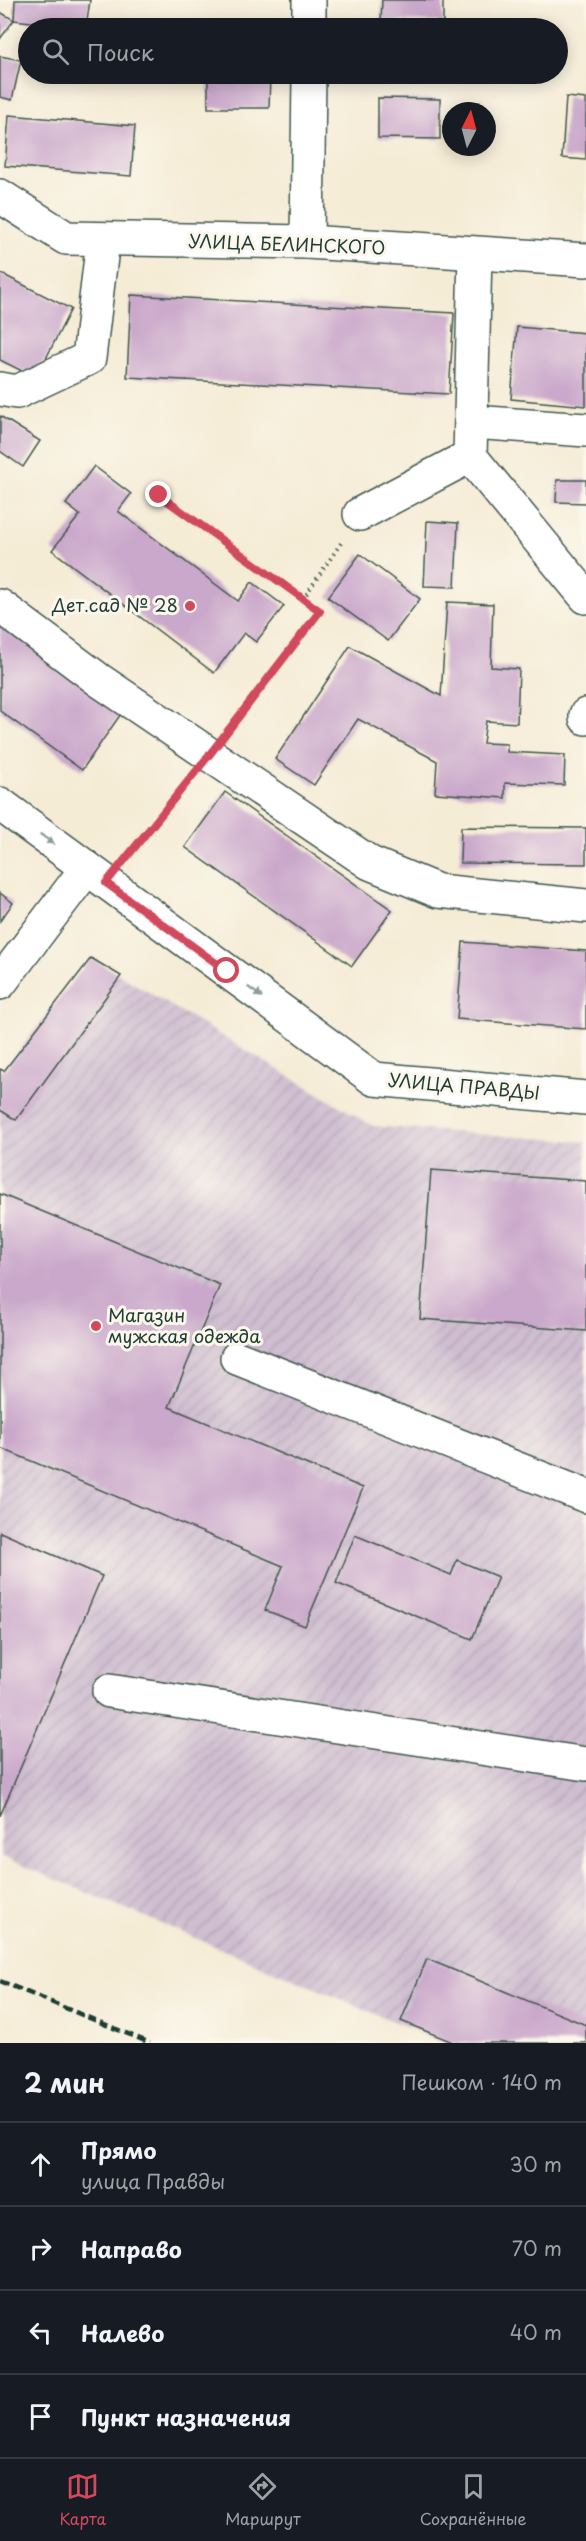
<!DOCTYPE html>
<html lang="ru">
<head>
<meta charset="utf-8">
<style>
	body { margin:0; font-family:"Playpen Sans",sans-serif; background:#242831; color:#f1f3f6 }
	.compass { position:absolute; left:442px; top:102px; width:54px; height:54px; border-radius:50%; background:#171b24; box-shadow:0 3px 15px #0003; rotate:6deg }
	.stop { position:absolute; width:18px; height:18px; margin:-14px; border:4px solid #d1495b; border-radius:50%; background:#fff }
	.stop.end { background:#d1495b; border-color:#fff; box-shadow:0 2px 6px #0008 }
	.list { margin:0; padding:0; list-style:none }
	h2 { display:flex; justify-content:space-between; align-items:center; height:78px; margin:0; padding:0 24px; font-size:26px }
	h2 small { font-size:20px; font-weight:400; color:#9ea1a6 }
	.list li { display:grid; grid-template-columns:39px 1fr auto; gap:18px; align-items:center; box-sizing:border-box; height:84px; padding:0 24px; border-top:2px solid #363941 }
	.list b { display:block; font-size:22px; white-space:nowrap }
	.list p { margin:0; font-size:20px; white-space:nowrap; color:#9ea1a6 }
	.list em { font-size:20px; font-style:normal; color:#9ea1a6 }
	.icon { flex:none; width:33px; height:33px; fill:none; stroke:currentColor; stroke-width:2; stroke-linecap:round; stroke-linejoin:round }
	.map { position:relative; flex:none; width:586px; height:2043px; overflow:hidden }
	.search { position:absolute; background:#171b24; box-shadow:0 3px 15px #0003; left:18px; right:18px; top:18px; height:66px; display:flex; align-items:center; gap:15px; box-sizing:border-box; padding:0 21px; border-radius:33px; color:#9ea1a6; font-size:22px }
	.sheet { height:414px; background:#171b24 }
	nav { display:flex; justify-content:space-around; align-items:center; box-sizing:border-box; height:84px; border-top:2px solid #363941; background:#171b24; font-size:16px; color:#9ea1a6 }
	nav a { display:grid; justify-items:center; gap:3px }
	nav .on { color:#d1495b }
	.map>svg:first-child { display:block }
	.industrial { fill:url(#industrial-furrows) }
	.building { fill:#caa8cb }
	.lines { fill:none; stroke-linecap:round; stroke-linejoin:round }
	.minor-casing { stroke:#3f574c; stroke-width:36 }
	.path { stroke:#3f574c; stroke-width:4; stroke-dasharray:1.5 4.5; stroke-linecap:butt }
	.minor { stroke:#fff; stroke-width:33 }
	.rail { stroke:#1f3d34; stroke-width:4.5; stroke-dasharray:9 4.5; stroke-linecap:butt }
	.oneway { fill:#8f9e9a }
	.route { stroke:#d1495b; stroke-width:8 }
	.poi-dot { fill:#d1495b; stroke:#fbf7ec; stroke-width:2 }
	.labels { text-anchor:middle; stroke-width:6; stroke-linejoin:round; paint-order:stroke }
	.street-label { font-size:18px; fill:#1f3d34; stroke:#fbf7ec }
	.poi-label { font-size:18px; fill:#1f3d34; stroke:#fbf7ec; text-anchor:end }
</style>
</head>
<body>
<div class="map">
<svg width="586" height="2043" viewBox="0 0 586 2043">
	<defs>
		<pattern id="industrial-furrows" width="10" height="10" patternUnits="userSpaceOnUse" patternTransform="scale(1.5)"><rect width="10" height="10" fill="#cfbdd0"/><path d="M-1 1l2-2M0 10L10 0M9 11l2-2" fill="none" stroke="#b1a3b3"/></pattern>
	</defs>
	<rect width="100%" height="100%" fill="#fbf7ec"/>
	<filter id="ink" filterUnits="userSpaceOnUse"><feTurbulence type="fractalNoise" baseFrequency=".0167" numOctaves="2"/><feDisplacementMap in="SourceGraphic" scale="12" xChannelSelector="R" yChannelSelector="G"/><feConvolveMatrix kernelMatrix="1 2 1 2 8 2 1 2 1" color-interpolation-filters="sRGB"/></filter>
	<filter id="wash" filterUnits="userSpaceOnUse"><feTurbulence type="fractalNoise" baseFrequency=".008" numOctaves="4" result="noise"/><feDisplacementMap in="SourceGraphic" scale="24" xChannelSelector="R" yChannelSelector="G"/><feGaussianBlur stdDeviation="1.35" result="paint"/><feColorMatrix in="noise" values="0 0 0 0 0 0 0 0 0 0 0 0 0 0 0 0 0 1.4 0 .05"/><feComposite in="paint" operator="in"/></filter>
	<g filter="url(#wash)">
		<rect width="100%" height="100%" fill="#f5ecd6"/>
		<path class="industrial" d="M91 958 373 1126 586 1142V2043H445L0 1856V1069L4 1071Z"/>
		<g id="blocks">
			<g class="building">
				<path d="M15 0H90L86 28H48V24L14 20 0 39V12L14 20Z"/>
				<path d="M382 0H443V22L381 21Z"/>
				<path d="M0 56 21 60 12 100 0 97Z"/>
				<path d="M208 74H270L269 108H208Z"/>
				<path d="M566 97 586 99V160L562 158Z"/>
				<path d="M378 98 440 99V139L378 138Z"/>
				<path d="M9 115 135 126 131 176 5 166Z"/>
				<path d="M0 273 71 309 36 378 0 360Z"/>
				<path d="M131 295 454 313 449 394 127 377Z"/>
				<path d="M517 327 586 333V406L511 399Z"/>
				<path d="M0 416 40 441 23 467 0 451Z"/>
				<path d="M94 466 131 494 118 511 238 601 252 582 284 606 256 642 244 633 214 673 52 550 80 515 66 504Z"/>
				<path d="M557 480H586V503L556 502Z"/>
				<path d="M427 521 458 523 455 587 424 586Z"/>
				<path d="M360 554 420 599 388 641 328 597Z"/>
				<path d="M447 602 493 604 491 667 519 669 517 723 486 721 483 743 507 744V752L565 755 564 785 505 783V798L435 793 437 761 358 719 314 785 275 759 350 646 441 696Z"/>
				<path d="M0 624 123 711 82 770 0 711Z"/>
				<path d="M225 792 392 910 352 966 185 847Z"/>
				<path d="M461 827 586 828V864L460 863Z"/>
				<path d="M0 893 13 903 0 921Z"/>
				<path d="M463 942 586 951V1029L457 1019Z"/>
				<path d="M91 958 121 976 16 1120 0 1110V1069L4 1071Z"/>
				<path d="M431 1170 586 1181V1331L420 1319Z"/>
				<path d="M0 1194 220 1285 169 1407 363 1488 305 1626 265 1610 283 1566 0 1448Z"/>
				<path d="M0 1532 102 1576 0 1816Z"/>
				<path d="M355 1535 451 1575 457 1560 498 1577 472 1639 336 1583Z"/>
				<path d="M427 1959 586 2025V2043H455L401 2021Z"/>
			</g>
		</g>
	</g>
	<g filter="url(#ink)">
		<use href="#blocks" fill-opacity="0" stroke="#3f574c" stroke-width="1.5"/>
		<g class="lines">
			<g class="minor-casing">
				<g id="minor">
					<path d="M309 28V0"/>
					<path d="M0 196 66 238 307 242 586 260"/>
					<path d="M307 242 309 74"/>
					<path d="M475 254 470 456 586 597"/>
					<path d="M0 389 17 392 89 358 103 240"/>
					<path d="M472 422 586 430"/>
					<path d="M360 514 470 456"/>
					<path d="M0 606 99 680 370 863 438 891 586 906"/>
					<path d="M586 718V715"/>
					<path d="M0 804 374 1079 586 1098"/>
					<path d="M0 983 87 868"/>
					<path d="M237 1358 586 1496"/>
					<path d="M109 1691 586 1764"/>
				</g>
			</g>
			<g class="path">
				<path d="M159 495 320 611 228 730"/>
				<path d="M303 599 343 540"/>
				<path d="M128 856 189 780"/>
			</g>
			<use href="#minor" class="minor"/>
			<path class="rail" d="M0 1981 150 2043"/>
		</g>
		<defs><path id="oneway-solid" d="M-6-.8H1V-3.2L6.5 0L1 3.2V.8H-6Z" transform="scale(1.5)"/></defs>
		<g class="oneway">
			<use href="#oneway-solid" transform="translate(47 839) rotate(36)"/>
			<use href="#oneway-solid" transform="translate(255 992) rotate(36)"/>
		</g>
	</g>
	<g class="lines" filter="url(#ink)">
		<path class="route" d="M159 495 320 611 210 754 106 883 227 971"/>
	</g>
	<g class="poi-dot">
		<circle cx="190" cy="606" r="6"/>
		<circle cx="96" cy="1326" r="6"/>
	</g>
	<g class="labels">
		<g class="street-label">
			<text transform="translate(287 245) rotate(2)" y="6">УЛИЦА БЕЛИНСКОГО</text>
			<text transform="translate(464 1087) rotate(5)" y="6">УЛИЦА ПРАВДЫ</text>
		</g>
		<g class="poi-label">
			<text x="178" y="612">Дет.сад № 28</text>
			<text x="108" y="1322" text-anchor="start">Магазин<tspan x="108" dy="21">мужская одежда</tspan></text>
		</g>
	</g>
</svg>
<svg class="compass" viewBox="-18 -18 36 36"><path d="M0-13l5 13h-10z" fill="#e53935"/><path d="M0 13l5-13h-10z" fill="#9ea1a6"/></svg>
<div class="stop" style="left:227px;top:971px"></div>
<div class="stop end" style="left:159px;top:495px"></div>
<div class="search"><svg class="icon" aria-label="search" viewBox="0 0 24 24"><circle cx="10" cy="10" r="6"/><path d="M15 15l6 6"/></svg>Поиск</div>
</div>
<section class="sheet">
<h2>2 мин<small>Пешком · 140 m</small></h2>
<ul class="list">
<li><svg class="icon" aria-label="ahead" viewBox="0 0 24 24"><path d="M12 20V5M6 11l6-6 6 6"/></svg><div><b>Прямо</b><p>улица Правды</p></div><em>30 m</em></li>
<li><svg class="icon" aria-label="right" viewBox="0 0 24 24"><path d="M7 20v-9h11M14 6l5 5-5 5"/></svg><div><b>Направо</b></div><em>70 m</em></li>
<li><svg class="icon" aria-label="left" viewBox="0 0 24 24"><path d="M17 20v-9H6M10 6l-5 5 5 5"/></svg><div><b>Налево</b></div><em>40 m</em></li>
<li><svg class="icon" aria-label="arrive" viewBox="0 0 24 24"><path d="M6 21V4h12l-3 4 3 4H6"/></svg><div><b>Пункт назначения</b></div></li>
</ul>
</section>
<nav>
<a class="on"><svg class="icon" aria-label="map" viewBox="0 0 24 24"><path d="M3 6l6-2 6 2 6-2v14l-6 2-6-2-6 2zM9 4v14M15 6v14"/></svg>Карта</a>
<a><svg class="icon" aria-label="directions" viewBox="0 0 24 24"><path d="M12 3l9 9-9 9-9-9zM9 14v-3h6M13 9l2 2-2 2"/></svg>Маршрут</a>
<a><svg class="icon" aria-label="saved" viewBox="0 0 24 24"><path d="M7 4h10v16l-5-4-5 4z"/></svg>Сохранённые</a>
</nav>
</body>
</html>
